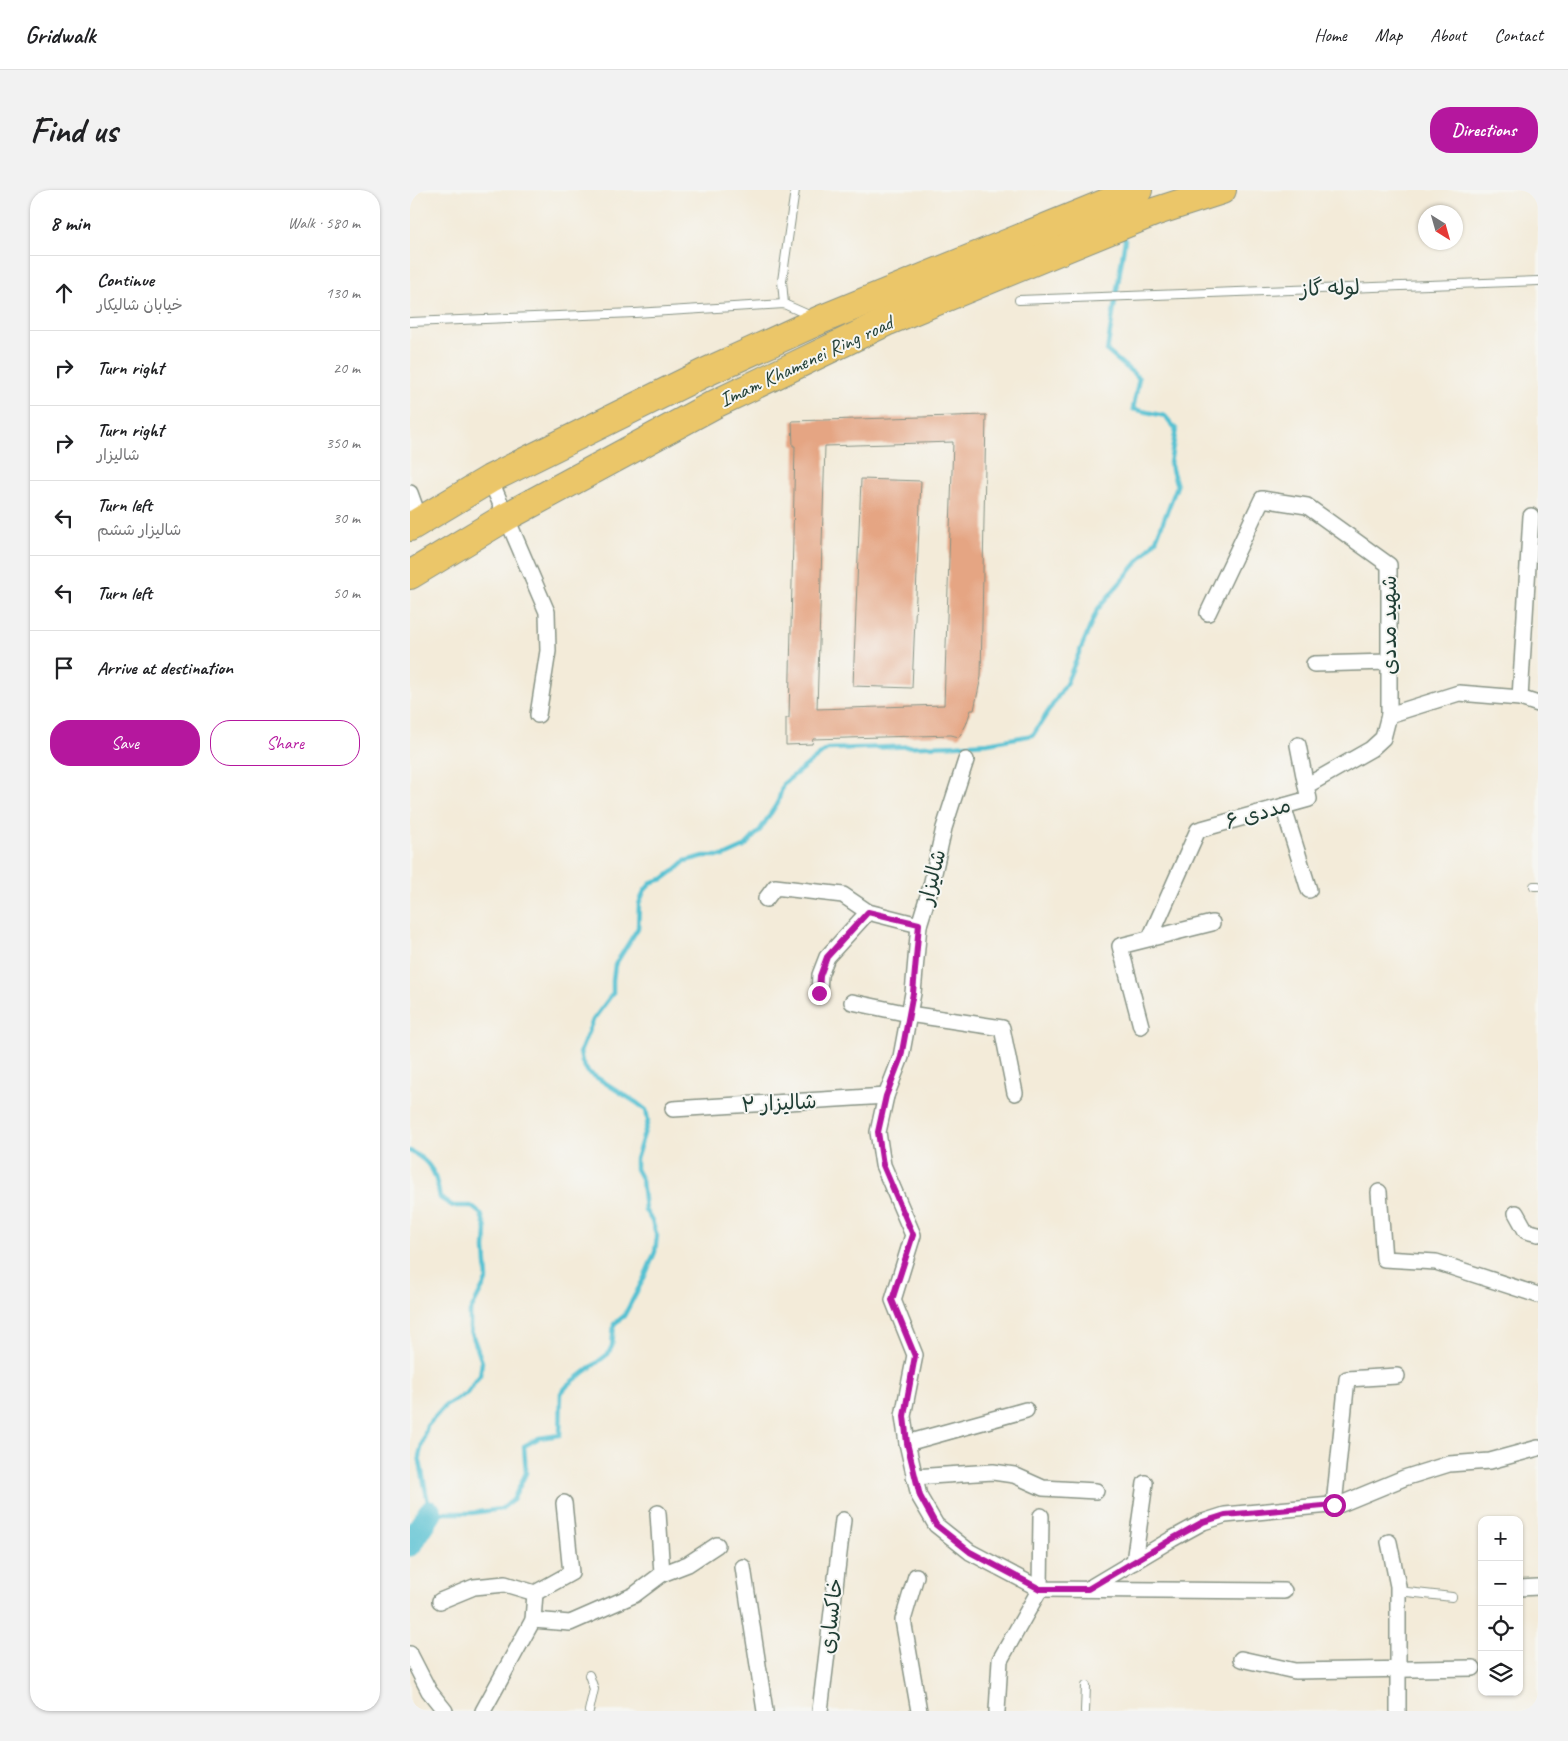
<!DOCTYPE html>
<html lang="en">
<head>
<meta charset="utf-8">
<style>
	body { margin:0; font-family:Caveat,"Playpen Sans Arabic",sans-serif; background:#f2f2f2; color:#202124 }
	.controls { position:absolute; right:15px; bottom:15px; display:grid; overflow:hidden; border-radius:10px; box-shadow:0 1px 4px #0004 }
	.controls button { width:45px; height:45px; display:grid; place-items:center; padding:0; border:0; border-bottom:1px solid #e0e0e0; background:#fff; color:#202124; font:25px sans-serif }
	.compass { position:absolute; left:1008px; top:15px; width:45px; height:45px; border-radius:50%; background:#fff; box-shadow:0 1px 4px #0004; rotate:143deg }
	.stop { position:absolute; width:15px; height:15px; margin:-11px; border:4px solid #b5179e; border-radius:50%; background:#fff }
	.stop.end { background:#b5179e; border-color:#fff; box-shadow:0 1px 5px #0008 }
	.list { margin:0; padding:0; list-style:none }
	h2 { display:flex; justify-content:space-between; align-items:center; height:65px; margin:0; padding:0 20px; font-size:21px }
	h2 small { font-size:16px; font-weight:400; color:#757577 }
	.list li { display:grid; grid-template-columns:32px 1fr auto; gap:15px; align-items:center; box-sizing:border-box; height:75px; padding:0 20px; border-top:1px solid #e0e0e0 }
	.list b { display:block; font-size:19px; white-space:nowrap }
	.list p { margin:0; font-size:16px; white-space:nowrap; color:#757577 }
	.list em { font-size:16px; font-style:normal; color:#757577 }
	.actions { display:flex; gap:10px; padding:15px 20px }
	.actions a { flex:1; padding:11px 0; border:1px solid #b5179e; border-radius:20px; text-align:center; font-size:18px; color:#b5179e }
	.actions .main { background:#b5179e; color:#fff }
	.icon { flex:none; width:28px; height:28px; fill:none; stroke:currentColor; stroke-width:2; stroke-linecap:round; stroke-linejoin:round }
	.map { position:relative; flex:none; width:1128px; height:1521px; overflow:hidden; border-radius:20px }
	header { display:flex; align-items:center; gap:30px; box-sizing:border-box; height:70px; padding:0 25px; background:#fff; border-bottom:1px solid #e0e0e0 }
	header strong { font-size:24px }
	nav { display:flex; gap:28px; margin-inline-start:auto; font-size:18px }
	.intro { display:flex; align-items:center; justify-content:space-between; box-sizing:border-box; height:120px; padding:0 30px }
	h1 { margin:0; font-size:35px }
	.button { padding:12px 22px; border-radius:20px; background:#b5179e; color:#fff; font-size:18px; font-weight:700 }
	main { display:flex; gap:30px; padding:0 30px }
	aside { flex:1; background:#fff; border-radius:20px; box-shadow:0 1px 4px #0004 }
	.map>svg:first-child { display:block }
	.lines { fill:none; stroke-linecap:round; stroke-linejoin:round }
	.stream { stroke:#56c1d2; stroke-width:4.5 }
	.river { stroke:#56c1d2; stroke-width:25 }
	.building { fill:#e5a583; fill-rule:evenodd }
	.lane-casing { stroke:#899486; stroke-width:10 }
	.street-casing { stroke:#899486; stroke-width:18 }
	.highway-casing { stroke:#899486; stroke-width:30 }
	.lane { stroke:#fff; stroke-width:8 }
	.street { stroke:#fff; stroke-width:15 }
	.highway { stroke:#ebc669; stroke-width:28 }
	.route { stroke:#b5179e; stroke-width:6 }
	.labels { text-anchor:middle; stroke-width:4; stroke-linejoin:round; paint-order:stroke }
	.street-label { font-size:21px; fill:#1f3d34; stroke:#f6f6f2 }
</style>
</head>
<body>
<header>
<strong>Gridwalk</strong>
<nav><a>Home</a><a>Map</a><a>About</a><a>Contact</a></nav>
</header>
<div class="intro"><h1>Find us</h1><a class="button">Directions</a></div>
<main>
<aside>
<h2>8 min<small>Walk · 580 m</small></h2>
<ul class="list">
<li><svg class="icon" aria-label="ahead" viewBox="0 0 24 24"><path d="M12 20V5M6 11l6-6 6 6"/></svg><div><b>Continue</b><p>خیابان شالیکار</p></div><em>130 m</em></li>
<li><svg class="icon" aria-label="right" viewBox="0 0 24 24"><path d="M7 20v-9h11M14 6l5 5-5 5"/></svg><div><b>Turn right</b></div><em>20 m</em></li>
<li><svg class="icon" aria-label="right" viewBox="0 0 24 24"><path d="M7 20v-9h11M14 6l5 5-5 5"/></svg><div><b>Turn right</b><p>شالیزار</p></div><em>350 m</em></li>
<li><svg class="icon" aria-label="left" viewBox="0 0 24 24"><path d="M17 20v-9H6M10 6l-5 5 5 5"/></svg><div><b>Turn left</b><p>شالیزار ششم</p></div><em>30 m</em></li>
<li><svg class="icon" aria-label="left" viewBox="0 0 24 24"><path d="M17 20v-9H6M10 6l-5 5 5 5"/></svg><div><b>Turn left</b></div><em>50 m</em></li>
<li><svg class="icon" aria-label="arrive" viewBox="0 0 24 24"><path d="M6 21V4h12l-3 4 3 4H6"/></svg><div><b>Arrive at destination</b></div></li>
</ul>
<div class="actions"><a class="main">Save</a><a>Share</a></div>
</aside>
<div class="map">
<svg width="1128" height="1521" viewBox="0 0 1128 1521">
	<rect width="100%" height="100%" fill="#f6f6f2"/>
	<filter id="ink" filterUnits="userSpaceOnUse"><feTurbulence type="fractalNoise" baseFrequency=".02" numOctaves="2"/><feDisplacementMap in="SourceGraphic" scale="10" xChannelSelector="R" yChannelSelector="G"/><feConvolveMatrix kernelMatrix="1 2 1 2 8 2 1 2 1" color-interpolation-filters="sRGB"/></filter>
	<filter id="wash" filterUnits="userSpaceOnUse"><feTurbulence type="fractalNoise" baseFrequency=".0096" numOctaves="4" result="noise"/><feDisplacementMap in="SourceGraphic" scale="20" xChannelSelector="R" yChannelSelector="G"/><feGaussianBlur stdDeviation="1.12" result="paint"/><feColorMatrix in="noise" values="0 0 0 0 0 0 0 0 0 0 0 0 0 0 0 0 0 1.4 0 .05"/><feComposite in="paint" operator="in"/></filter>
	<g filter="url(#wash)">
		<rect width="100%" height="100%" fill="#f3ebd9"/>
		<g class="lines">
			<path class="stream" d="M0 961C23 973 26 984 30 1008L43 1016H61L71 1024 76 1039 75 1059 77 1089 60 1122V1138L72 1172 70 1185 57 1203 35 1216 17 1236 9 1266 20 1323H62L91 1319 103 1310 116 1283 114 1256 129 1248 150 1245 151 1203 158 1195 198 1164 202 1156 204 1134 214 1126 234 1088 245 1062 247 1046 242 1031 235 1020 232 990 226 979V969L238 931 236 920 227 913 178 882 172 872 170 862 183 830 203 803V790L205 775 228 738 229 714 234 701 242 692 253 689 265 680 275 671 294 666H314L334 657 350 640 368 612 373 594 417 559 546 555 578 553 623 545 656 494 687 420 746 350 767 296 760 273 766 239 755 226 723 219 729 188 697 161 715 50 713 44"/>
			<path class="river" d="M0 1354 20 1323"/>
		</g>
		<g id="blocks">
			<g class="building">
				<path d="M576 225 571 487 564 520H561L556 535 549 547 541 545 403 549 402 554 376 555V528H379L385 256H383L382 231ZM543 252 534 515 407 519 415 256Z"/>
				<path d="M451 289 511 291 502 498 443 496Z"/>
			</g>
		</g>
	</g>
	<g filter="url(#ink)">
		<use href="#blocks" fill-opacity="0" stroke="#899486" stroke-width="1"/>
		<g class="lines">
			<g class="lane-casing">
				<g id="lane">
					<path d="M609 110 1128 91"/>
					<path d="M374 114 372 91 385 0"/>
					<path d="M0 132 225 123 374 114 401 126"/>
					<path d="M1124 696H1128"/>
					<path d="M988 1401 1042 1407"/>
					<path d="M179 1485 184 1499 179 1521"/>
					<path d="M675 1521 676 1496"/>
				</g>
			</g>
			<g class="street-casing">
				<g id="street">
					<path d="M80 289 137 422 138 461 128 525"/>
					<path d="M0 303 10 331"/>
					<path d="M798 423 852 309 897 316 979 375V525L1049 503 1110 508 1128 514"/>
					<path d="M904 474 979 472"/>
					<path d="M1110 508 1121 326"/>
					<path d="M888 555 896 596"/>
					<path d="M556 570 534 638 521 696 509 735 503 803 491 867 476 906 468 942 473 975 503 1045 483 1110 505 1165 493 1226 497 1253 509 1306 526 1335 560 1362 630 1399 590 1470 587 1521"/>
					<path d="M873 616 899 700"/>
					<path d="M356 709 365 697 433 705 458 722 509 735"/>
					<path d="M740 748 788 640 899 609 896 596 961 559 973 548 979 525"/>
					<path d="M409 803 410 785 417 767 458 722"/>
					<path d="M442 812 499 824 592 838 605 903"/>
					<path d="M731 836 710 756 802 733"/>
					<path d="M263 919 476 906"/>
					<path d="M969 1002 974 1069 1026 1072 1128 1105"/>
					<path d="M1106 1023 1116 1041 1128 1044"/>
					<path d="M497 1253 616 1220"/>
					<path d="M504 1287 583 1282 604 1285 633 1298 686 1301"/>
					<path d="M924 1315 937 1189 987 1186"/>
					<path d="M631 1326 630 1399 874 1401"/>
					<path d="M979 1352 988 1396V1521"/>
					<path d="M724 1372 735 1293"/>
					<path d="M333 1377 355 1521"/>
					<path d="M252 1384 278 1374 307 1355"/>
					<path d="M506 1386 493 1430 509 1521"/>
					<path d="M1109 1398 1128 1397"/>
					<path d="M678 1399 762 1349 793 1332 815 1325 931 1314 994 1288 1039 1274 1080 1271 1128 1258"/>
					<path d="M30 1411 64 1397 95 1394 125 1403 161 1383 154 1313"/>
					<path d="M123 1430 160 1433 224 1405 252 1384 248 1323"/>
					<path d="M0 1464 19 1501 35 1521"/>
					<path d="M831 1469 885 1481 1063 1478"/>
					<path d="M73 1521 123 1430 125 1403"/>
					<path d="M410 1521 433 1330"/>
				</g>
			</g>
			<g class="highway-casing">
				<g id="highway">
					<path d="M0 337 80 289 292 184 410 130 728 0"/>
					<path d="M0 385 96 327 305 214 478 131 744 22 812 0"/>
				</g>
			</g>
			<use href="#lane" class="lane"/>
			<use href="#street" class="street"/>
			<use href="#highway" class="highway"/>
		</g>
	</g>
	<g class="lines" filter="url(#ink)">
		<path class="route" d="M409 803 410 786 417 767 458 722 509 734 503 803 491 867 476 906 468 942 473 975 503 1045 482 1110 505 1166 494 1226 497 1253 510 1306 526 1335 560 1362 630 1399H678L762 1349 793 1332 815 1325 924 1315"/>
	</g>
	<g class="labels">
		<g class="street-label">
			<text transform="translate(920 98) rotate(-2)" y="7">لوله گاز</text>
			<text transform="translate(396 171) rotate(-25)" y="7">Imam Khamenei Ring road</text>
			<text transform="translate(979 435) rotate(-90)" y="7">شهید مددی</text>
			<text transform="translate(848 623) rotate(-16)" y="7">مددی ۶</text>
			<text transform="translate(522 687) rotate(-76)" y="7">شالیزار</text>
			<text transform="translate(369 913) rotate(-3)" y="7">شالیزار ۲</text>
			<text transform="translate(421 1426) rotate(-83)" y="7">خاکساری</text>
		</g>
	</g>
</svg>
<div class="controls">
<button>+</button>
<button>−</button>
<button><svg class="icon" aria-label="locate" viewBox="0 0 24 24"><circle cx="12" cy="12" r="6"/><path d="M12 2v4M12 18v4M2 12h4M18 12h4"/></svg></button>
<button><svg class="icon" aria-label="layers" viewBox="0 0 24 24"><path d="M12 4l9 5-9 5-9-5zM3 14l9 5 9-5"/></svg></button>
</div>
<svg class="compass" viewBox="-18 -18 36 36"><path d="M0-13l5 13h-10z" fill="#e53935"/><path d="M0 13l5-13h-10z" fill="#757577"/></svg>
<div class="stop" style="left:924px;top:1315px"></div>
<div class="stop end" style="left:409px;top:803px"></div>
</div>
</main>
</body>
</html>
